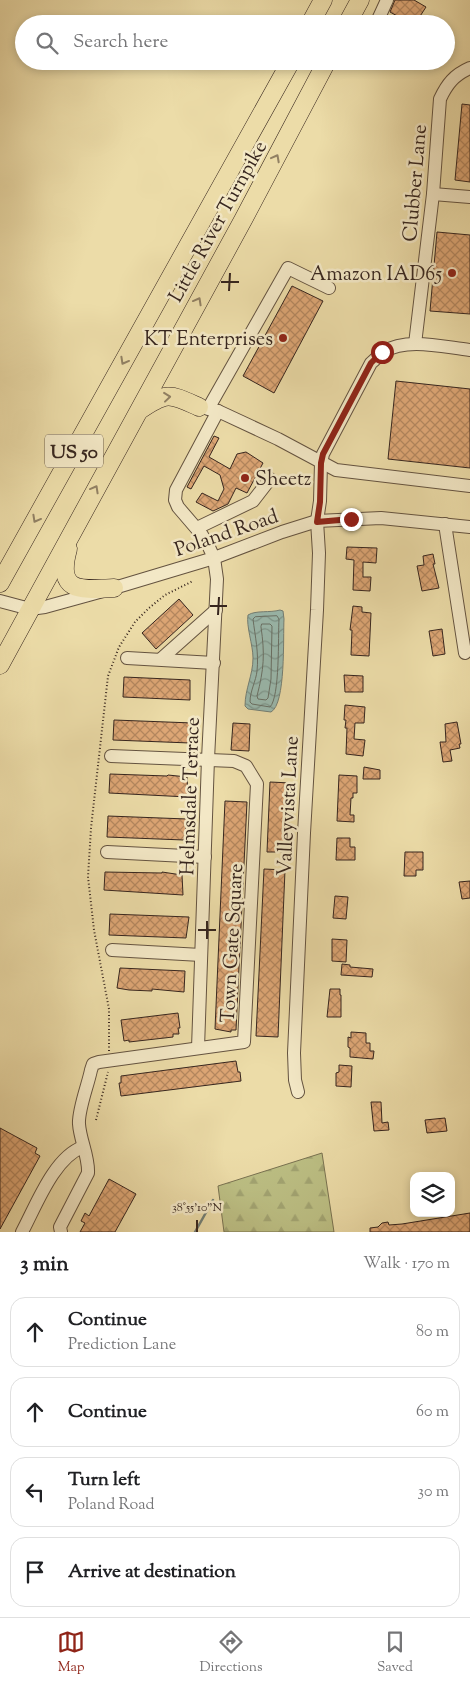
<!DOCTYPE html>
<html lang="en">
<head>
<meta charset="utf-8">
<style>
	body { margin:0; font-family:"Sorts Mill Goudy",serif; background:#f2f2f2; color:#202124 }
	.controls { position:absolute; right:15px; bottom:15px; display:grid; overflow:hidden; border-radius:10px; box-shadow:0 2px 8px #0003 }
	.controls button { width:45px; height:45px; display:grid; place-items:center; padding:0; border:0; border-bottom:1px solid #e0e0e0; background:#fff; color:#202124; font:25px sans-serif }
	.stop { position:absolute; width:15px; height:15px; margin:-11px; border:4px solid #8f2418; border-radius:50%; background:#fff }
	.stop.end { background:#8f2418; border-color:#fff; box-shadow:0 1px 5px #0008 }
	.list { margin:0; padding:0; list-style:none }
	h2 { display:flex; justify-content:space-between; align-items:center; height:65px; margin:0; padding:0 20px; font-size:21px }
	h2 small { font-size:16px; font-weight:400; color:#757577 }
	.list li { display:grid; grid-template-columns:32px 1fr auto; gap:15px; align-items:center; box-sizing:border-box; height:70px; margin:0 10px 10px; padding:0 10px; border:1px solid #e0e0e0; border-radius:15px }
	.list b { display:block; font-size:19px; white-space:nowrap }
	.list p { margin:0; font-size:16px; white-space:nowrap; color:#757577 }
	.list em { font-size:16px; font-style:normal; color:#757577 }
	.icon { flex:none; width:28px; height:28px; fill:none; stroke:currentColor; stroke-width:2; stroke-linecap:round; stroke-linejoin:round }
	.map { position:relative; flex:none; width:470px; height:1232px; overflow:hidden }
	.search { position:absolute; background:#fff; box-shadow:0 2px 8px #0003; left:15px; right:15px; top:15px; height:55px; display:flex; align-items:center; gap:12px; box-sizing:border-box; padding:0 18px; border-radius:28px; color:#757577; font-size:19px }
	.sheet { height:385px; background:#fff }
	nav { display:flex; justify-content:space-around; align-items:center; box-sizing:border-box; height:70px; border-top:1px solid #e0e0e0; background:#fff; font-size:14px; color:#757577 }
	nav a { display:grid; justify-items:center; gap:2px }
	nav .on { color:#8f2418 }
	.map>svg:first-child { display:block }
	.forest { fill:url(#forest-firs); stroke:#797251 }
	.water { fill:url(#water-waves); stroke:#727e75 }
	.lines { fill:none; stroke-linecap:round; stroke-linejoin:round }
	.shore { stroke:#687066; stroke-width:1 }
	.stream { stroke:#727e75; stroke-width:2.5 }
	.building { fill:url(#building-cross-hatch); stroke:#36251e }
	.minor-casing { stroke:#645340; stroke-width:14 }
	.highway-casing { stroke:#36251e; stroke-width:19 }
	.path { stroke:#36251e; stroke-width:2; stroke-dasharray:1 2.5; stroke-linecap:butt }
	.minor { stroke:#f3e8c6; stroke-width:12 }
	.highway { stroke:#ecdca8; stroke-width:18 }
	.oneway { stroke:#918063 }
	.route { stroke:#8f2418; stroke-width:6 }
	.ticks { fill:none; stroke:#36251e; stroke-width:2 }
	.poi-dot { fill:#8f2418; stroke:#f3e8c6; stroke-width:2 }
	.labels { text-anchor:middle; stroke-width:5; stroke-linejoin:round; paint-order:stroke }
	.shield { fill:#f3e8c6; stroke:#6f6050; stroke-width:1 }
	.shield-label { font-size:19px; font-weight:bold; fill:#36251e }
	.street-label { font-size:20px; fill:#36251e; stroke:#f3e8c6 }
	.poi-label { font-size:20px; fill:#36251e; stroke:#f3e8c6; text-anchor:end }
	.ticks-label { font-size:12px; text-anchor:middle; fill:#36251e; stroke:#f3e8c6; stroke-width:5; stroke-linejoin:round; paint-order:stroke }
</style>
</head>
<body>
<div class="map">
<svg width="470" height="1232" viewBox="0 0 470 1232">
	<defs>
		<pattern id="forest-firs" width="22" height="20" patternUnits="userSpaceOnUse" patternTransform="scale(1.25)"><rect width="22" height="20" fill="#bcbf84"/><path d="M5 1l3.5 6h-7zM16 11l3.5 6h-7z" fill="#a2a472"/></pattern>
		<pattern id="water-waves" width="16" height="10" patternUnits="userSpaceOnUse" patternTransform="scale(1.25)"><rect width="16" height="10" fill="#9abaaf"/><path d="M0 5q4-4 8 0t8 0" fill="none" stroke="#7e978e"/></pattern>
		<pattern id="building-cross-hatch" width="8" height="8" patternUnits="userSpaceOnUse" patternTransform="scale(1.25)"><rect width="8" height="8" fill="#dda675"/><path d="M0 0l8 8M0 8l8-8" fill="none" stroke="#b4875f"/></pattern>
	</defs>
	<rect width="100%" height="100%" fill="#ecdca8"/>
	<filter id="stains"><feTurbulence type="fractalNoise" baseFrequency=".004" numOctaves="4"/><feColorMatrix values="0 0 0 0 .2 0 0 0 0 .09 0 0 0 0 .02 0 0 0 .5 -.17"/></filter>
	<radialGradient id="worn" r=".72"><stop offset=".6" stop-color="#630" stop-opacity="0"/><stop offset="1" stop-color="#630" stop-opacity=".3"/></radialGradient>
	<path class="forest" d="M322 1153 334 1232H224L218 1186Z"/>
	<path class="water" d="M280 610 283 611 284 619C283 637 286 704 271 712L248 709 245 706C245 689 253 675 253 658 253 645 246 626 248 615 256 610 270 613 280 610Z"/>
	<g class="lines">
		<g class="shore">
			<path d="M277 616 279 619C278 636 280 697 270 707L252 704 250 702C250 691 256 681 257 671 259 653 255 636 253 619L255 617Z"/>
			<path d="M262 624H270L272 626 271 679 268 698 266 700 258 699 257 696C264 669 265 654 261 627Z"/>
		</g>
		<path class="stream" d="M195 1232 213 1200"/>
	</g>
	<g class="building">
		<path d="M395 0H414L426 7 415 24H395L399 17 390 12Z"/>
		<path d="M462 104 470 105V182L455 180Z"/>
		<path d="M437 232 470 235V314L430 311Z"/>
		<path d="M292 286 323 301 274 393 243 376Z"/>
		<path d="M396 381 470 389V468L388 459Z"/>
		<path d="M214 436 219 438 209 457 230 469 237 454 246 452 263 463 247 493 236 488 228 504 213 511 196 502 202 493 218 501 224 489 220 475 204 466 191 489 187 487Z"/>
		<path d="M347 547 377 548 376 563 363 562V577H371L370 591 353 590 354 560 346 559Z"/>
		<path d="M433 554 435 564H433L439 588 422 591 417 566 424 565 423 556Z"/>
		<path d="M179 599 193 615 156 649 142 633Z"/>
		<path d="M353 606 362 607V612L371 613 369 656 351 655 352 630H350Z"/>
		<path d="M442 629 445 654 433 656 429 631Z"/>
		<path d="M344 675 363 676V692H345Z"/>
		<path d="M124 677 190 680V700L123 697Z"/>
		<path d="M345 705 365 707 364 723H355L354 739 365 740 363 756 346 754 347 728H345L346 720H344Z"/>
		<path d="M114 720 193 723 190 743 113 740Z"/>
		<path d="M457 722 461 744H459L460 748 450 750 452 761 443 762 440 742H446L445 724Z"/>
		<path d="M233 723 250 724 249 751 231 750Z"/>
		<path d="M364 767 380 770V779H363Z"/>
		<path d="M110 774 167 776 168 775 187 777 188 797 109 793Z"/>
		<path d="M339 775 357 776V793H353V798H351L350 815H354V822L337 821Z"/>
		<path d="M270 782 291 783 287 852H267Z"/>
		<path d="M225 801 247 802 236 1030H231V1032L215 1029Z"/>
		<path d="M108 816 187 819 184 840 107 837Z"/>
		<path d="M337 838H350V847H355V860H336Z"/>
		<path d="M405 852H423V870H416V876H404Z"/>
		<path d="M264 869 285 870 278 1037 256 1036Z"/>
		<path d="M105 872 162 873V872L182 875 183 895 104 890Z"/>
		<path d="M470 881V898L462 899 459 882Z"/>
		<path d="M335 896 348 897 346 919 333 918Z"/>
		<path d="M110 914 189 917 186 938 109 935Z"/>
		<path d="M332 939 347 940 346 962 332 961Z"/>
		<path d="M342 964 350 965V967L373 969 372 977 341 975Z"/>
		<path d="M120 968 185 971 184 992 152 989V991L129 990 117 988Z"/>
		<path d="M330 989H340V995H341V1017H327Z"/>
		<path d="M178 1013 180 1028H178L179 1034H173V1037L129 1042V1040L124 1041 121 1020Z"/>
		<path d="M351 1032 366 1033V1043H370V1051H374L373 1059 350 1057V1048L348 1047V1037L351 1038Z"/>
		<path d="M236 1061 238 1072H240L241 1081 121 1096 119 1083H121V1076Z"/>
		<path d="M339 1065 352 1066 351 1087 336 1086V1073L339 1072Z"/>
		<path d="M371 1102H381L382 1123 388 1122 389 1130 374 1131Z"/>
		<path d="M445 1118 447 1131 427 1133 425 1120Z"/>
		<path d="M0 1128 37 1148 35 1153 40 1156 0 1229Z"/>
		<path d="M109 1179 136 1194 115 1232H80L85 1223 81 1221 85 1213 89 1216Z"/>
		<path d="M470 1213V1232H370V1228L378 1227 382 1223 388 1222 389 1225 402 1224Z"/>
	</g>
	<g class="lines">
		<g class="minor-casing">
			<g id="minor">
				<path d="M376 24 387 0"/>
				<path d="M433 194 470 197"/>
				<path d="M415 344 433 194 440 99C447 84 454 75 470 68"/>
				<path d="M208 409 288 268 329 288"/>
				<path d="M211 410 218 411 278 439 336 470 470 486"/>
				<path d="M445 524 465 653"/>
				<path d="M197 528 253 501 270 479"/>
				<path d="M0 601 30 609 45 607 114 588 214 558 282 532 317 521 381 518 470 527"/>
				<path d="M127 658 214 663"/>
				<path d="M161 659 216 610"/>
				<path d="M107 852 205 857"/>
				<path d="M112 950 201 955"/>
				<path d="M198 1048 208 759 217 579 214 558 208 545 202 535 178 507 175 500 176 490 218 411"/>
				<path d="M298 1092 295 1080 294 1053 304 833 317 610 319 553 317 521 320 501 321 463 323 454 371 363C375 360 379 355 383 352 407 337 443 347 470 350"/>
				<path d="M22 1232C36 1206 54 1157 83 1147"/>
				<path d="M61 1232 60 1227 88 1173C89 1157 80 1140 79 1124 78 1110 88 1085 91 1070L93 1064 99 1062 244 1042 257 784 246 766 234 761 111 756"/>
			</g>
		</g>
		<g class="highway-casing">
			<g id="highway">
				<path d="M310 24 323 0"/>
				<path d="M347 24 360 0"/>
				<path d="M140 410C168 391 170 394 199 407"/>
				<path d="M68 549C56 593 80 590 114 588"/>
				<path d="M0 583 291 61"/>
				<path d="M0 665 243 220 327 61"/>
			</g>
		</g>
		<g class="path">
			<path d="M109 1051V1009L94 930 88 877 91 828 108 676 119 647 135 622 149 608 165 595 193 581"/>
			<path d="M96 1120 108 1072"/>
		</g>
		<use href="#minor" class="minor"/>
		<use href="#highway" class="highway"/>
	</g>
	<defs><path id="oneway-chevron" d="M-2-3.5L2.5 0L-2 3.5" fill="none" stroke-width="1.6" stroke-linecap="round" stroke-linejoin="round" transform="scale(1.25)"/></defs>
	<g class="oneway">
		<use href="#oneway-chevron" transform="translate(276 158) rotate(-62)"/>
		<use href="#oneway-chevron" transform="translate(198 301) rotate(-61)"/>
		<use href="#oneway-chevron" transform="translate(124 361) rotate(119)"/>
		<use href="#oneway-chevron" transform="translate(167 397) rotate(-6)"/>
		<use href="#oneway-chevron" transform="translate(95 489) rotate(-61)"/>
		<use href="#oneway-chevron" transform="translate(36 519) rotate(119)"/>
	</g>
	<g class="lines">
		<path class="route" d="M351 519 317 522 320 502 321 463 323 454 371 363 382 352"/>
	</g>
	<path class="ticks" d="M221 282H239M229 291 230 273M210 606H227M218 615 219 597M198 930H216M207 939V921M197 1232V1220"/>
	<g class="poi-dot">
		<circle cx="452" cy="273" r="5"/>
		<circle cx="283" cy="338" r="5"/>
		<circle cx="245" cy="478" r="5"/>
	</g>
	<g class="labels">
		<rect class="shield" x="45" y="434.5" width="58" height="33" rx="4"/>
		<g class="shield-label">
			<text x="74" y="458">US 50</text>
		</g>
		<g class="street-label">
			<text transform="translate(414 183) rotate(-85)" y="7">Clubber Lane</text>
			<text transform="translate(217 221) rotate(-61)" y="7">Little River Turnpike</text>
			<text transform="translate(226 532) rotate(-19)" y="7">Poland Road</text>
			<text transform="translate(189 796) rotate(-88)" y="7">Helmsdale Terrace</text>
			<text transform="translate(287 806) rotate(-87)" y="7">Valleyvista Lane</text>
			<text transform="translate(231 943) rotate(-87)" y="7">Town Gate Square</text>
		</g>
		<g class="poi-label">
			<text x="442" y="280">Amazon IAD65</text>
			<text x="273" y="345">KT Enterprises</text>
			<text x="255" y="485" text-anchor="start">Sheetz</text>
		</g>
	</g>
	<g class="ticks-label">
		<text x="197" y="1211">38°55'10"N</text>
	</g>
	<rect width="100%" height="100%" filter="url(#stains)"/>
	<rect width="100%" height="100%" fill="url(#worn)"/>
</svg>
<div class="controls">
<button><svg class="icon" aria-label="layers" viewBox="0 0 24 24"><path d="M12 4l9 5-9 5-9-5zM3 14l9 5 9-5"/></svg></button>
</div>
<div class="stop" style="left:382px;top:352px"></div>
<div class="stop end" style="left:351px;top:519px"></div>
<div class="search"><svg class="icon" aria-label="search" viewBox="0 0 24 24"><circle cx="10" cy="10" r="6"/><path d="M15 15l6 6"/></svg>Search here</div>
</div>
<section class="sheet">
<h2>3 min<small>Walk · 170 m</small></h2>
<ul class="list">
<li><svg class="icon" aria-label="ahead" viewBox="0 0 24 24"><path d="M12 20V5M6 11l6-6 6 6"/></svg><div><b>Continue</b><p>Prediction Lane</p></div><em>80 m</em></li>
<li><svg class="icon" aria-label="ahead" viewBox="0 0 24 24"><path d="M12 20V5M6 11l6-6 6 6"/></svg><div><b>Continue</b></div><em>60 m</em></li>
<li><svg class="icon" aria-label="left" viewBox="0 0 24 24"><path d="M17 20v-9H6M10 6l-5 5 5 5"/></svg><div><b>Turn left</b><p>Poland Road</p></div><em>30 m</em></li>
<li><svg class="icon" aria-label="arrive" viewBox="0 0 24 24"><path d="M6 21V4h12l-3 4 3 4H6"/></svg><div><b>Arrive at destination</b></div></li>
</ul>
</section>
<nav>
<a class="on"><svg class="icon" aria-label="map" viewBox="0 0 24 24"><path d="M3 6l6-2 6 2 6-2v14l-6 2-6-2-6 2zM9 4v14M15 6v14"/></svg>Map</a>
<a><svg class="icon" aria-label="directions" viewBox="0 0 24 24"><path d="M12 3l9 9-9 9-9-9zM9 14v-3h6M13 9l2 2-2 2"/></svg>Directions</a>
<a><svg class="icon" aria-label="saved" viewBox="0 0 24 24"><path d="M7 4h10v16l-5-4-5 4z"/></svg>Saved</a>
</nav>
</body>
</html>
